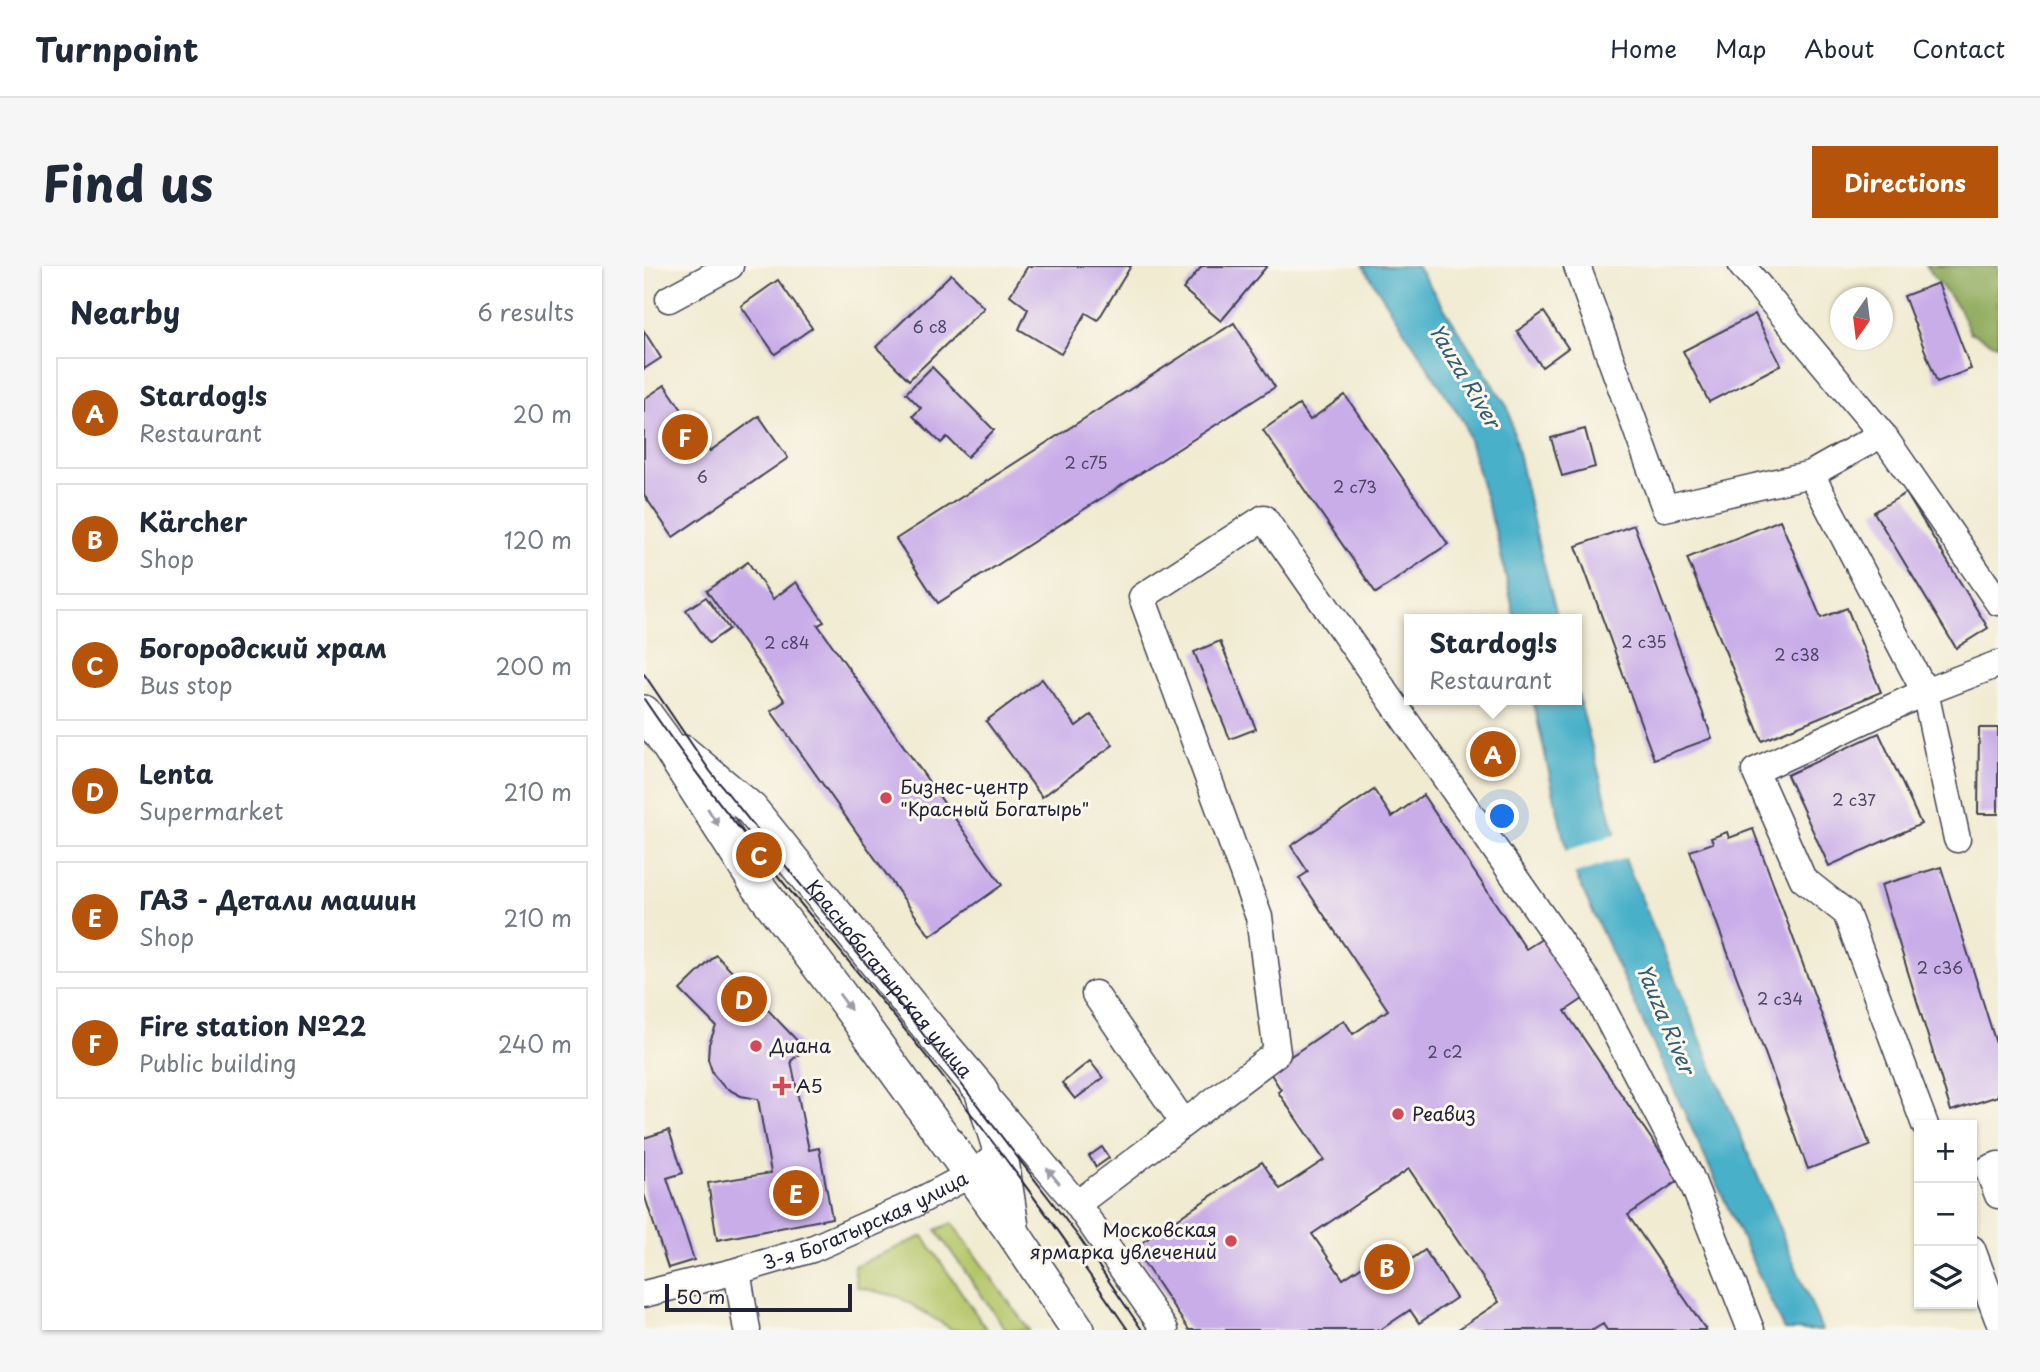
<!DOCTYPE html>
<html lang="en">
<head>
<meta charset="utf-8">
<style>
	body { margin:0; font-family:"Playpen Sans",sans-serif; background:#f6f6f7; color:#1f2937 }
	.controls { position:absolute; right:21px; bottom:21px; display:grid; overflow:hidden; border-radius:0px; box-shadow:0 2px 5px #0004 }
	.controls button { width:63px; height:63px; display:grid; place-items:center; padding:0; border:0; border-bottom:2px solid #e0e1e3; background:#fff; color:#1f2937; font:35px sans-serif }
	.compass { position:absolute; left:1186px; top:21px; width:63px; height:63px; border-radius:50%; background:#fff; box-shadow:0 2px 5px #0004; rotate:194deg }
	.scale { position:absolute; left:21px; bottom:18px; width:187px; box-sizing:border-box; padding-left:7px; border:4px solid #22223b; border-top:0; font-size:19px; line-height:24px; white-space:nowrap; color:#22223b; -webkit-text-stroke:5px #fbf7ec; paint-order:stroke }
	.you { position:absolute; left:859px; top:551px; width:24px; height:24px; margin:-18px; border:5px solid #fff; border-radius:50%; background:#1a73e8; box-shadow:0 0 0 10px #1a73e833 }
	.badge { display:grid; place-items:center; width:46px; height:46px; border-radius:50%; background:#b45309; color:#fff; font-size:23px; font-weight:700 }
	.pin { position:absolute; translate:-50% -50%; border:4px solid #fff; box-shadow:0 2px 7px #0006 }
	.popup { position:absolute; left:760px; top:348px; width:178px; height:91px; box-sizing:border-box; display:grid; place-content:center; border-radius:0px; background:#fff; filter:drop-shadow(0 2px 5px #0005); font-size:23px; white-space:nowrap; color:#747a83 }
	.popup b { font-size:26px; color:#1f2937 }
	.popup::after { content:''; position:absolute; left:50%; top:100%; margin-left:-14px; border:14px solid transparent; border-top-color:#fff }
	.list { margin:0; padding:0; list-style:none }
	h2 { display:flex; justify-content:space-between; align-items:center; height:91px; margin:0; padding:0 28px; font-size:30px }
	h2 small { font-size:23px; font-weight:400; color:#747a83 }
	.list li { display:grid; grid-template-columns:46px 1fr auto; gap:21px; align-items:center; box-sizing:border-box; height:112px; margin:0 14px 14px; padding:0 14px; border:2px solid #e0e1e3; border-radius:0px }
	.list b { display:block; font-size:26px; white-space:nowrap }
	.list p { margin:0; font-size:23px; white-space:nowrap; color:#747a83 }
	.list em { font-size:23px; font-style:normal; color:#747a83 }
	.icon { flex:none; width:38px; height:38px; fill:none; stroke:currentColor; stroke-width:2; stroke-linecap:round; stroke-linejoin:round }
	.map { position:relative; flex:none; width:1354px; height:1064px; overflow:hidden; border-radius:0px }
	header { display:flex; align-items:center; gap:42px; box-sizing:border-box; height:98px; padding:0 35px; background:#fff; border-bottom:2px solid #e0e1e3 }
	header strong { font-size:33px }
	nav { display:flex; gap:38px; margin-inline-start:auto; font-size:24px }
	.intro { display:flex; align-items:center; justify-content:space-between; box-sizing:border-box; height:168px; padding:0 42px }
	h1 { margin:0; font-size:49px }
	.button { padding:18px 32px; border-radius:0px; background:#b45309; color:#fff; font-size:24px; font-weight:700 }
	main { display:flex; gap:42px; padding:0 42px }
	aside { flex:1; background:#fff; border-radius:0px; box-shadow:0 2px 5px #0004 }
	.map>svg:first-child { display:block }
	.green { fill:#b5c669; stroke:#6c7452; stroke-width:2 }
	.forest { fill:#90ab5d; stroke:#59664c; stroke-width:2 }
	.water { fill:#4ab0c9; stroke:#366982; stroke-width:2 }
	.pier { fill:#f1ebd2 }
	.building { fill:#c9ade9 }
	.lines { fill:none; stroke-linecap:round; stroke-linejoin:round }
	.minor-casing { stroke:#414052; stroke-width:29 }
	.major-casing { stroke:#414052; stroke-width:36 }
	.minor { stroke:#fff; stroke-width:26 }
	.major { stroke:#fff; stroke-width:33 }
	.tram { stroke:#22223b; stroke-width:2 }
	.oneway { fill:#9c9ca7 }
	.poi-dot { fill:#d1495b; stroke:#fbf7ec; stroke-width:2.5 }
	.labels { text-anchor:middle; stroke-width:6; stroke-linejoin:round; paint-order:stroke }
	.number-label { font-size:16px; fill:#4c4566 }
	.poi-label { font-size:19px; fill:#22223b; stroke:#fbf7ec; text-anchor:start }
	.street-label { font-size:19px; fill:#22223b; stroke:#fbf7ec }
	.water-label { font-size:21px; font-style:italic; fill:#325b74; stroke:#fbf7ec }
</style>
</head>
<body>
<header>
<strong>Turnpoint</strong>
<nav><a>Home</a><a>Map</a><a>About</a><a>Contact</a></nav>
</header>
<div class="intro"><h1>Find us</h1><a class="button">Directions</a></div>
<main>
<aside>
<h2>Nearby<small>6 results</small></h2>
<ul class="list">
<li><span class="badge">A</span><div><b>Stardog!s</b><p>Restaurant</p></div><em>20 m</em></li>
<li><span class="badge">B</span><div><b>Kärcher</b><p>Shop</p></div><em>120 m</em></li>
<li><span class="badge">C</span><div><b>Богородский храм</b><p>Bus stop</p></div><em>200 m</em></li>
<li><span class="badge">D</span><div><b>Lenta</b><p>Supermarket</p></div><em>210 m</em></li>
<li><span class="badge">E</span><div><b>ГАЗ - Детали машин</b><p>Shop</p></div><em>210 m</em></li>
<li><span class="badge">F</span><div><b>Fire station №22</b><p>Public building</p></div><em>240 m</em></li>
</ul>
</aside>
<div class="map">
<svg width="1354" height="1064" viewBox="0 0 1354 1064">
	<rect width="100%" height="100%" fill="#fbf7ec"/>
	<filter id="ink" filterUnits="userSpaceOnUse"><feTurbulence type="fractalNoise" baseFrequency=".0143" numOctaves="2"/><feDisplacementMap in="SourceGraphic" scale="14" xChannelSelector="R" yChannelSelector="G"/><feConvolveMatrix kernelMatrix="1 2 1 2 8 2 1 2 1" color-interpolation-filters="sRGB"/></filter>
	<filter id="wash" filterUnits="userSpaceOnUse"><feTurbulence type="fractalNoise" baseFrequency=".00686" numOctaves="4" result="noise"/><feDisplacementMap in="SourceGraphic" scale="28" xChannelSelector="R" yChannelSelector="G"/><feGaussianBlur stdDeviation="1.57" result="paint"/><feColorMatrix in="noise" values="0 0 0 0 0 0 0 0 0 0 0 0 0 0 0 0 0 1.4 0 .05"/><feComposite in="paint" operator="in"/></filter>
	<g filter="url(#wash)">
		<rect width="100%" height="100%" fill="#f1ebd2"/>
		<g class="green">
			<path d="M308 957 385 1064H362L292 964Z"/>
			<path d="M279 970 343 1064H309L255 1031 213 1021 210 1000Z"/>
		</g>
		<path class="forest" d="M1282 0H1354V80L1326 66 1315 43Z"/>
		<g class="water">
			<path d="M719 0H773L864 142 894 277 914 353H871L853 271 820 157Z"/>
			<path d="M933 425 973 574 1178 1064H1140L924 592 889 434H933Z"/>
		</g>
		<path class="pier" d="M975 567 984 591 927 609 919 586Z"/>
		<g id="blocks">
			<g class="building">
				<path d="M384 0H487L454 54 442 47 417 88 375 63 384 43 366 29Z"/>
				<path d="M558 0H623L577 55 539 23Z"/>
				<path d="M307 8 340 42 265 114 232 81Z"/>
				<path d="M134 14 168 62 131 88 97 40Z"/>
				<path d="M1294 17 1327 103 1293 116 1260 30Z"/>
				<path d="M900 46 924 82 898 101 873 65Z"/>
				<path d="M1111 48 1137 99 1065 136 1039 85Z"/>
				<path d="M590 57 631 121 294 337 252 273Z"/>
				<path d="M0 65 17 92 0 103Z"/>
				<path d="M288 101 350 164 323 191 303 171 297 177 269 150 277 142 262 127Z"/>
				<path d="M21 119 66 185 115 150 144 192 29 271 0 229V133Z"/>
				<path d="M701 129 804 278 732 327 619 164 655 139 666 154Z"/>
				<path d="M941 163 951 201 918 210 907 172Z"/>
				<path d="M1262 227 1344 362 1312 382 1230 246Z"/>
				<path d="M1136 254 1177 352 1203 342 1237 426 1118 475 1043 292Z"/>
				<path d="M990 259 1068 472 1010 493 932 280Z"/>
				<path d="M104 296 129 333 152 316 180 356 174 359 358 619 286 670 127 445 141 435 63 325Z"/>
				<path d="M62 331 85 363 65 377 42 344Z"/>
				<path d="M576 375 612 463 586 473 550 386Z"/>
				<path d="M398 413 432 460 447 449 469 479 398 531 342 455Z"/>
				<path d="M1335 462H1354V548H1334Z"/>
				<path d="M1235 467 1277 558 1185 600 1143 509Z"/>
				<path d="M730 524 748 551 779 529 882 683 901 671 942 731 921 745 1035 914 984 949 1062 1064H963L959 1058 949 1064H813L855 1036 765 903 668 968 699 1013 735 989 747 1007 781 984 812 1032 775 1057 766 1044 736 1064H545L490 982 618 896 636 923 680 894 634 826 637 824 625 805 700 754 709 768 744 744 655 612 664 606 647 580Z"/>
				<path d="M1109 563 1226 880 1164 903 1046 585 1069 577 1067 572 1083 566 1085 572Z"/>
				<path d="M1297 601 1354 784V830L1307 845 1237 619Z"/>
				<path d="M72 689 161 783 147 795 165 884 175 882 188 952 73 974 64 917 127 907 114 833 97 830 80 821 69 808 64 793 65 778 72 760 36 724Z"/>
				<path d="M446 795 459 812 431 833 418 817Z"/>
				<path d="M25 864 39 907 23 912 50 994 24 1002 0 928V872Z"/>
				<path d="M458 881 465 892 452 901 445 890Z"/>
			</g>
		</g>
	</g>
	<g filter="url(#ink)">
		<use href="#blocks" fill-opacity="0" stroke="#414052" stroke-width="2"/>
		<g class="lines">
			<g class="minor-casing">
				<g id="minor">
					<path d="M933 0 1021 242 1167 208 1238 168"/>
					<path d="M1098 0 1238 168 1354 336"/>
					<path d="M25 33 86 0"/>
					<path d="M1167 208 1281 426 1111 505 1159 613 1202 647 1281 859"/>
					<path d="M1313 573 1281 426 1354 398"/>
					<path d="M451 728 540 857"/>
					<path d="M341 829 433 938 521 1064"/>
					<path d="M1354 899 1344 903 1354 929"/>
					<path d="M433 938 633 787 615 651 498 331 620 252 948 722 1046 910 1107 1064"/>
					<path d="M1328 983 1354 1053"/>
					<path d="M93 1005 103 1064"/>
					<path id="s1" d="M0 1028 93 1005 168 983 270 938 327 908 357 888"/>
				</g>
			</g>
			<g class="major-casing">
				<g id="major">
					<path d="M0 446 19 472 111 616 192 723 369 967 434 1064"/>
					<path id="s2" d="M39 486 107 543 292 771 337 824 357 888 368 961"/>
				</g>
			</g>
			<use href="#minor" class="minor"/>
			<use href="#major" class="major"/>
			<g class="tram">
				<path d="M0 408 66 505 152 613 262 746 437 974 498 1064"/>
				<path d="M0 433C86 561 190 674 286 795 355 882 421 972 484 1064"/>
			</g>
		</g>
		<defs><path id="oneway-solid" d="M-6-.8H1V-3.2L6.5 0L1 3.2V.8H-6Z" transform="scale(1.75)"/></defs>
		<g class="oneway">
			<use href="#oneway-solid" transform="translate(69 551) rotate(58)"/>
			<use href="#oneway-solid" transform="translate(201 736) rotate(54)"/>
			<use href="#oneway-solid" transform="translate(409 910) rotate(-130)"/>
		</g>
	</g>
	<g class="poi-dot">
		<circle cx="242" cy="532" r="7"/>
		<circle cx="112" cy="780" r="7"/>
		<path d="M134.5 809.5h7v7h7v7h-7v7h-7v-7h-7v-7h7z"/>
		<circle cx="754" cy="848" r="7"/>
		<circle cx="587" cy="975" r="7"/>
	</g>
	<g class="labels">
		<g class="number-label">
			<text x="286" y="67">6 c8</text>
			<text x="442" y="203">2 с75</text>
			<text x="58" y="217">6</text>
			<text x="711" y="227">2 с73</text>
			<text x="1000" y="382">2 с35</text>
			<text x="143" y="383">2 с84</text>
			<text x="1153" y="395">2 с38</text>
			<text x="1210" y="540">2 с37</text>
			<text x="1296" y="708">2 с36</text>
			<text x="1136" y="739">2 с34</text>
			<text x="801" y="792">2 c2</text>
		</g>
		<g class="poi-label">
			<text x="256" y="528">Бизнес-центр<tspan x="256" dy="22">"Красный Богатырь"</tspan></text>
			<text x="126" y="787">Диана</text>
			<text x="152" y="827">A5</text>
			<text x="768" y="855">Реавиз</text>
			<text x="573" y="971" text-anchor="end">Московская<tspan x="573" dy="22">ярмарка увлечений</tspan></text>
		</g>
		<g class="street-label">
			<text dy="7" stroke="none"><textPath href="#s2" startOffset="308">Краснобогатырская улица</textPath></text>
			<text dy="7" stroke="none"><textPath href="#s1" startOffset="234">3-я Богатырская улица</textPath></text>
		</g>
		<g class="water-label">
			<text transform="translate(820 110) rotate(59)" y="7">Yauza River</text>
			<text transform="translate(1021 753) rotate(67)" y="7">Yauza River</text>
		</g>
	</g>
</svg>
<div class="controls">
<button>+</button>
<button>−</button>
<button><svg class="icon" aria-label="layers" viewBox="0 0 24 24"><path d="M12 4l9 5-9 5-9-5zM3 14l9 5 9-5"/></svg></button>
</div>
<svg class="compass" viewBox="-18 -18 36 36"><path d="M0-13l5 13h-10z" fill="#e53935"/><path d="M0 13l5-13h-10z" fill="#747a83"/></svg>
<div class="scale">50 m</div>
<div class="you"></div>
<div class="pin badge" style="left:849px;top:488px">A</div>
<div class="popup"><b>Stardog!s</b>Restaurant</div>
<div class="pin badge" style="left:743px;top:1001px">B</div>
<div class="pin badge" style="left:115px;top:589px">C</div>
<div class="pin badge" style="left:100px;top:733px">D</div>
<div class="pin badge" style="left:152px;top:927px">E</div>
<div class="pin badge" style="left:41px;top:171px">F</div>
</div>
</main>
</body>
</html>
